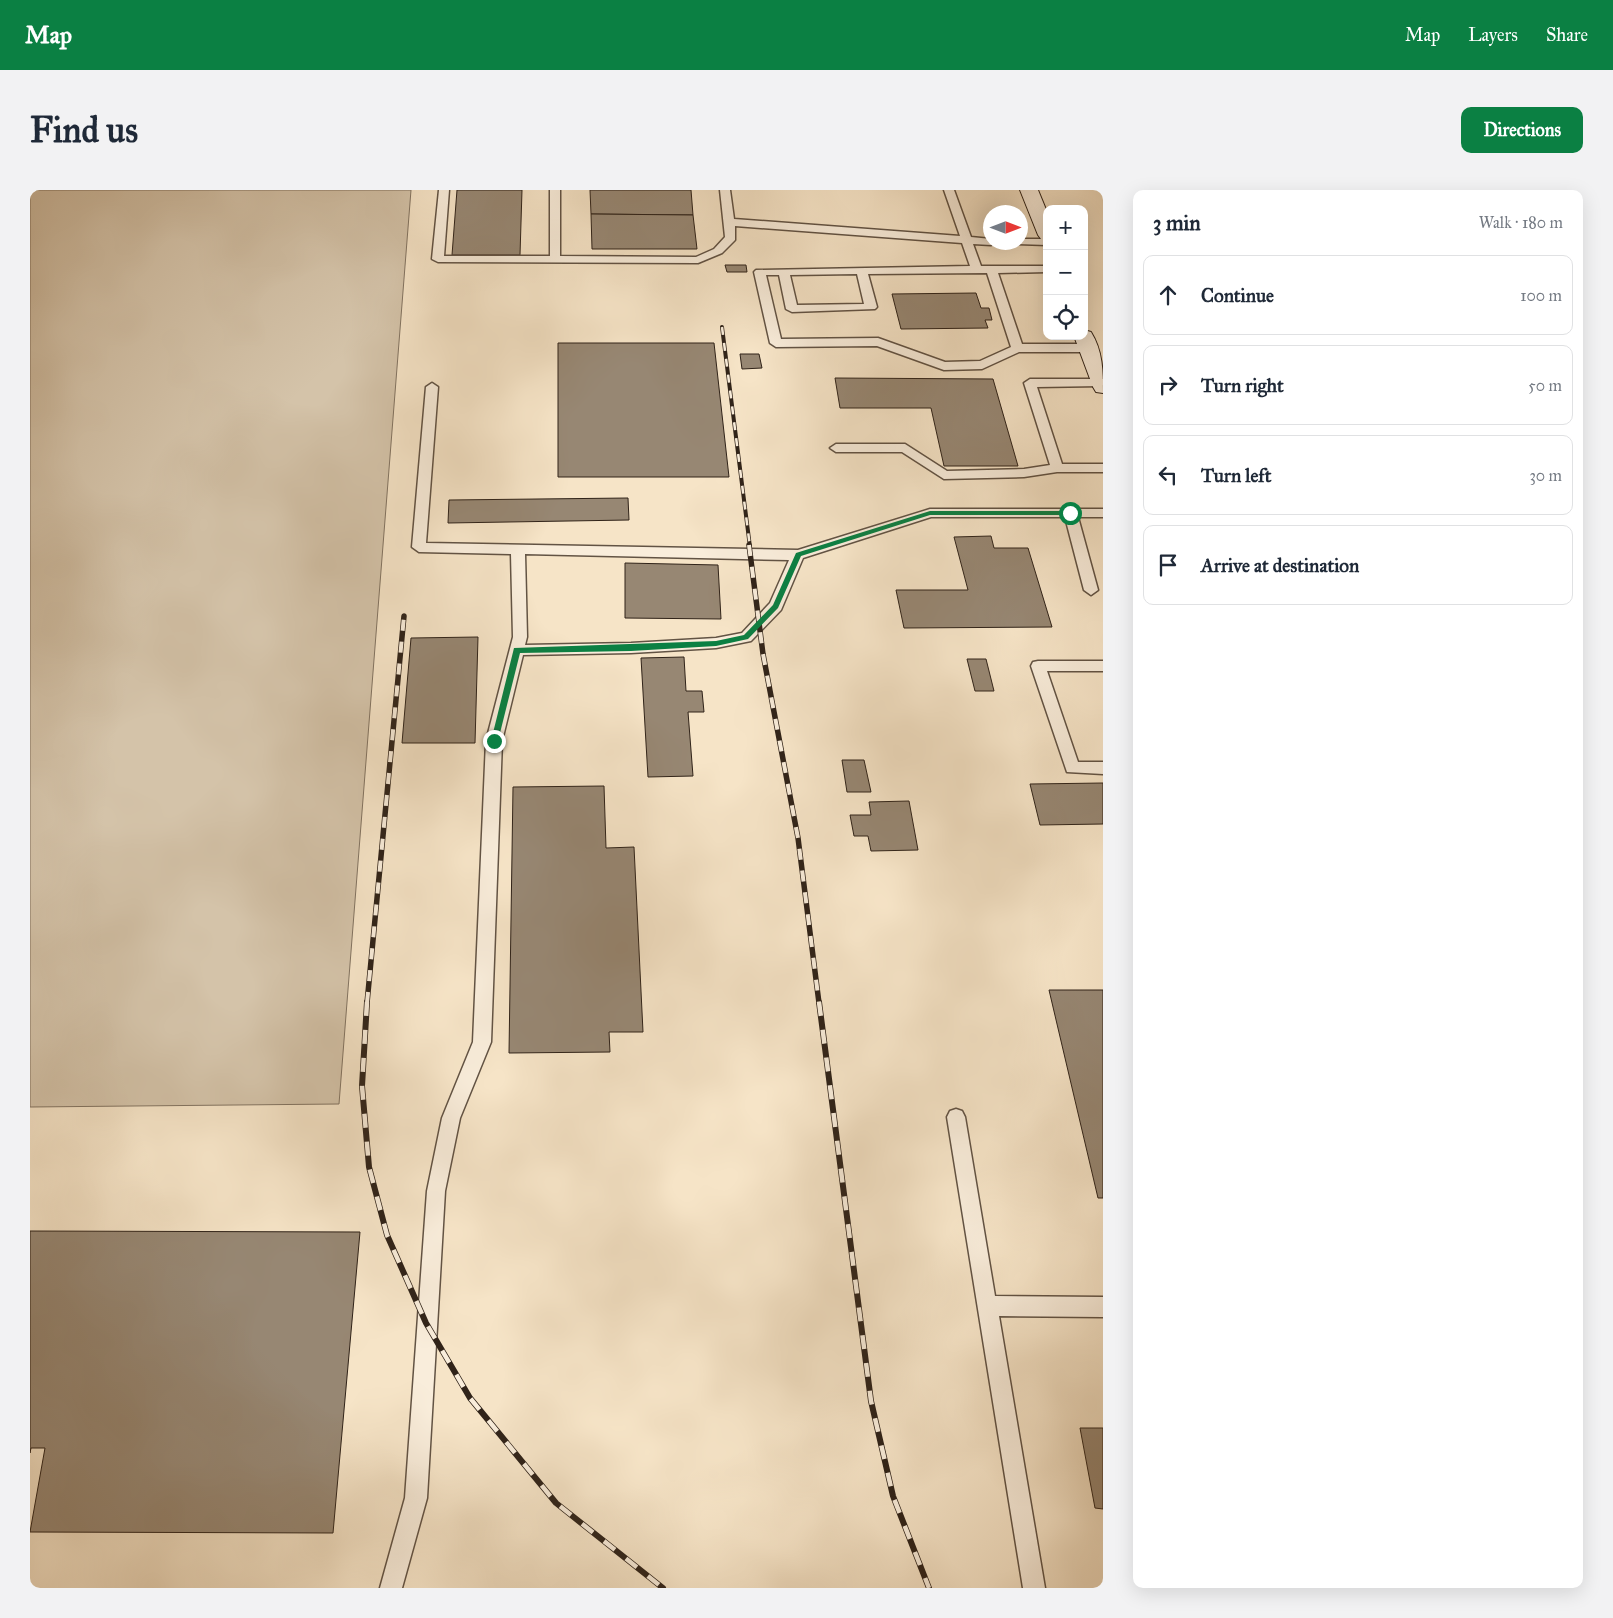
<!DOCTYPE html>
<html lang="en">
<head>
<meta charset="utf-8">
<style>
	body { margin:0; font-family:"IM FELL Great Primer",serif; background:#f2f2f3; color:#1f2937 }
	.controls { position:absolute; right:15px; top:15px; display:grid; overflow:hidden; border-radius:10px; box-shadow:0 5px 20px #0002 }
	.controls button { width:45px; height:45px; display:grid; place-items:center; padding:0; border:0; border-bottom:1px solid #e0e1e3; background:#fff; color:#1f2937; font:25px sans-serif }
	.compass { position:absolute; left:953px; top:15px; width:45px; height:45px; border-radius:50%; background:#fff; box-shadow:0 5px 20px #0002; rotate:90deg }
	.stop { position:absolute; width:15px; height:15px; margin:-11px; border:4px solid #0b8043; border-radius:50%; background:#fff }
	.stop.end { background:#0b8043; border-color:#fff; box-shadow:0 1px 5px #0008 }
	.list { margin:0; padding:0; list-style:none }
	h2 { display:flex; justify-content:space-between; align-items:center; height:65px; margin:0; padding:0 20px; font-size:21px }
	h2 small { font-size:16px; font-weight:400; color:#747a83 }
	.list li { display:grid; grid-template-columns:32px 1fr auto; gap:15px; align-items:center; box-sizing:border-box; height:80px; margin:0 10px 10px; padding:0 10px; border:1px solid #e0e1e3; border-radius:10px }
	.list b { display:block; font-size:19px; white-space:nowrap }
	.list em { font-size:16px; font-style:normal; color:#747a83 }
	.icon { flex:none; width:28px; height:28px; fill:none; stroke:currentColor; stroke-width:2; stroke-linecap:round; stroke-linejoin:round }
	.map { position:relative; flex:none; width:1073px; height:1398px; overflow:hidden; border-radius:10px }
	header { display:flex; align-items:center; gap:30px; box-sizing:border-box; height:70px; padding:0 25px; background:#0b8043; color:#fff }
	header strong { font-size:24px }
	nav { display:flex; gap:28px; margin-inline-start:auto; font-size:18px }
	.intro { display:flex; align-items:center; justify-content:space-between; box-sizing:border-box; height:120px; padding:0 30px }
	h1 { margin:0; font-size:35px }
	.button { padding:12px 22px; border-radius:10px; background:#0b8043; color:#fff; font-size:18px; font-weight:700 }
	main { display:flex; gap:30px; padding:0 30px }
	aside { flex:1; background:#fff; border-radius:10px; box-shadow:0 5px 20px #0002 }
	.map>svg:first-child { display:block }
	.green { fill:#d4c3a9; stroke:#827361 }
	.building { fill:#978773; stroke:#302319 }
	.lines { fill:none; stroke-linecap:round; stroke-linejoin:round }
	.lane-casing { stroke:#625344; stroke-width:3 }
	.secondary-casing { stroke:#302319; stroke-width:2 }
	.lane { fill:#f9eddb; fill-rule:evenodd }
	.secondary { fill:#f9eddb; fill-rule:evenodd }
	.rail-far2-casing { stroke:#302319; stroke-width:4 }
	.rail-far1-casing { stroke:#302319; stroke-width:5.5 }
	.rail-casing { stroke:#302319; stroke-width:6 }
	.rail-far2 { stroke:#f9eddb; stroke-width:2.5; stroke-dasharray:8; stroke-linecap:butt }
	.rail-far1 { stroke:#f9eddb; stroke-width:4; stroke-dasharray:11; stroke-linecap:butt }
	.rail { stroke:#f9eddb; stroke-width:4.5; stroke-dasharray:14; stroke-linecap:butt }
	.route { fill:#0b8043 }
</style>
</head>
<body>
<header>
<strong>Map</strong>
<nav><a>Map</a><a>Layers</a><a>Share</a></nav>
</header>
<div class="intro"><h1>Find us</h1><a class="button">Directions</a></div>
<main>
<div class="map">
<svg width="1073" height="1398" viewBox="0 0 1073 1398">
	<rect width="100%" height="100%" fill="#f6e4c7"/>
	<filter id="stains"><feTurbulence type="fractalNoise" baseFrequency=".004" numOctaves="4"/><feColorMatrix values="0 0 0 0 .2 0 0 0 0 .09 0 0 0 0 .02 0 0 0 .5 -.17"/></filter>
	<radialGradient id="worn" r=".72"><stop offset=".6" stop-color="#630" stop-opacity="0"/><stop offset="1" stop-color="#630" stop-opacity=".3"/></radialGradient>
	<path class="green" d="M0 0H381L309 914 0 917Z"/>
	<g class="building">
		<path d="M427 0H492L490 65H422Z"/>
		<path d="M560 0H661L663 25 561 24Z"/>
		<path d="M561 24 663 25 667 59H562Z"/>
		<path d="M695 75H716L717 82H697Z"/>
		<path d="M946 103 951 118H959L962 130H955L958 138 871 139 862 104Z"/>
		<path d="M528 153H684L699 287H528Z"/>
		<path d="M710 164H729L732 178 712 179Z"/>
		<path d="M805 188 963 189 988 276H914L901 218H810Z"/>
		<path d="M598 308 599 330 418 333 419 310Z"/>
		<path d="M961 346 964 358H998L1022 437 874 438 866 400H938L924 347Z"/>
		<path d="M595 373 688 375 691 429 595 428Z"/>
		<path d="M448 447 445 553H372L381 448Z"/>
		<path d="M654 467 656 501H672L674 522H658L663 586 618 587 611 468Z"/>
		<path d="M937 469H956L964 501H945Z"/>
		<path d="M812 570H834L841 602H817Z"/>
		<path d="M1073 593V634L1010 635 1000 594Z"/>
		<path d="M574 596 576 658 604 657 613 842H579L580 862 479 863 483 597Z"/>
		<path d="M879 611 888 660 841 661 838 646H824L820 625H841L839 612Z"/>
		<path d="M1019 800H1073V1008H1068Z"/>
		<path d="M0 1041 330 1042 303 1343 0 1342 15 1258H1L0 1263Z"/>
		<path d="M1050 1238H1073V1319L1065 1318Z"/>
	</g>
	<g class="lines">
		<g class="lane-casing">
			<g id="lane">
				<path d="M409 0H419L414 66H520V0H530V66L666 67 684 59 695 47 690 0H700L704 29 930 46 914 0H924L941 47 961 49V52H966L961 55 943 54 951 76H1017V82L968 83 992 154H1058L1064 158 1058 162H989L952 179 914 180 847 156 746 157 740 153 724 82 726 80 940 76 932 53 705 36V50L692 63 668 73 408 72 402 69ZM957 83 981 157 950 171 915 172 848 148 751 149 736 85H749L756 119 762 122 845 119 847 117 838 84ZM827 84 834 114 767 115 760 85Z"/>
				<path d="M991 49H1017V55L987 54 986 52H991Z"/>
				<path d="M1000 189H1073V195L1071 196 1007 197 1032 274H1073V282H1027L994 287 914 289 872 262H806L800 258 806 254H875L917 281 994 279 1020 275 994 193Z"/>
				<path d="M402 193 408 197 396 353 768 360 900 319H1073V327H1048L1068 400 1061 405 1054 400 1035 327H901L773 368 751 420 721 451 686 458 601 463 493 465 472 551 461 852 430 928 415 1001 397 1308 372 1398H350L375 1308 397 1001 412 928 443 852 456 551 483 447 481 364 389 362 382 357 396 197ZM495 364 759 370 740 413 712 443 686 448 601 453 495 455 497 447Z"/>
				<path d="M1008 471H1073V481H1017L1048 572H1073V584L1037 582 1001 476 1003 472Z"/>
				<path d="M926 919 932 921 935 927 965 1106 1073 1107V1127L969 1126 1015 1398H993L917 927 920 921Z"/>
			</g>
		</g>
		<g class="secondary-casing">
			<g id="secondary">
				<path d="M990 0H1008L1017 22V50L1011 49 1008 45Z"/>
				<path d="M1054 140 1061 142C1073 161 1073 182 1073 203L1066 202 1063 197 1044 146H1054Z"/>
			</g>
		</g>
		<use href="#lane" class="lane"/>
		<use href="#secondary" class="secondary"/>
		<g class="rail-far2-casing">
			<path id="rail-far2" d="M692 137 720 357"/>
		</g>
		<g class="rail-far1-casing">
			<g id="rail-far1">
				<path d="M719 355 733 464 768 648 789 813"/>
				<path d="M337 813 374 426"/>
			</g>
		</g>
		<g class="rail-casing">
			<g id="rail">
				<path d="M337 812 332 896 339 977 357 1045 396 1133 440 1208 526 1313 633 1398"/>
				<path d="M789 812 841 1211 863 1306 899 1398"/>
			</g>
		</g>
		<use href="#rail-far2" class="rail-far2"/>
		<use href="#rail-far1" class="rail-far1"/>
		<use href="#rail" class="rail"/>
	</g>
	<path class="route" d="M900 321H1040L1043 323 1040 325H900L771 366 748 418 718 449 686 456 601 461 490 463 468 551 464 554 461 551 484 458 686 451 714 445 743 415 766 363Z"/>
	<rect width="100%" height="100%" filter="url(#stains)"/>
	<rect width="100%" height="100%" fill="url(#worn)"/>
</svg>
<div class="controls">
<button>+</button>
<button>−</button>
<button><svg class="icon" aria-label="locate" viewBox="0 0 24 24"><circle cx="12" cy="12" r="6"/><path d="M12 2v4M12 18v4M2 12h4M18 12h4"/></svg></button>
</div>
<svg class="compass" viewBox="-18 -18 36 36"><path d="M0-13l5 13h-10z" fill="#e53935"/><path d="M0 13l5-13h-10z" fill="#747a83"/></svg>
<div class="stop" style="left:1040px;top:323px"></div>
<div class="stop end" style="left:464px;top:551px"></div>
</div>
<aside>
<h2>3 min<small>Walk · 180 m</small></h2>
<ul class="list">
<li><svg class="icon" aria-label="ahead" viewBox="0 0 24 24"><path d="M12 20V5M6 11l6-6 6 6"/></svg><div><b>Continue</b></div><em>100 m</em></li>
<li><svg class="icon" aria-label="right" viewBox="0 0 24 24"><path d="M7 20v-9h11M14 6l5 5-5 5"/></svg><div><b>Turn right</b></div><em>50 m</em></li>
<li><svg class="icon" aria-label="left" viewBox="0 0 24 24"><path d="M17 20v-9H6M10 6l-5 5 5 5"/></svg><div><b>Turn left</b></div><em>30 m</em></li>
<li><svg class="icon" aria-label="arrive" viewBox="0 0 24 24"><path d="M6 21V4h12l-3 4 3 4H6"/></svg><div><b>Arrive at destination</b></div></li>
</ul>
</aside>
</main>
</body>
</html>
